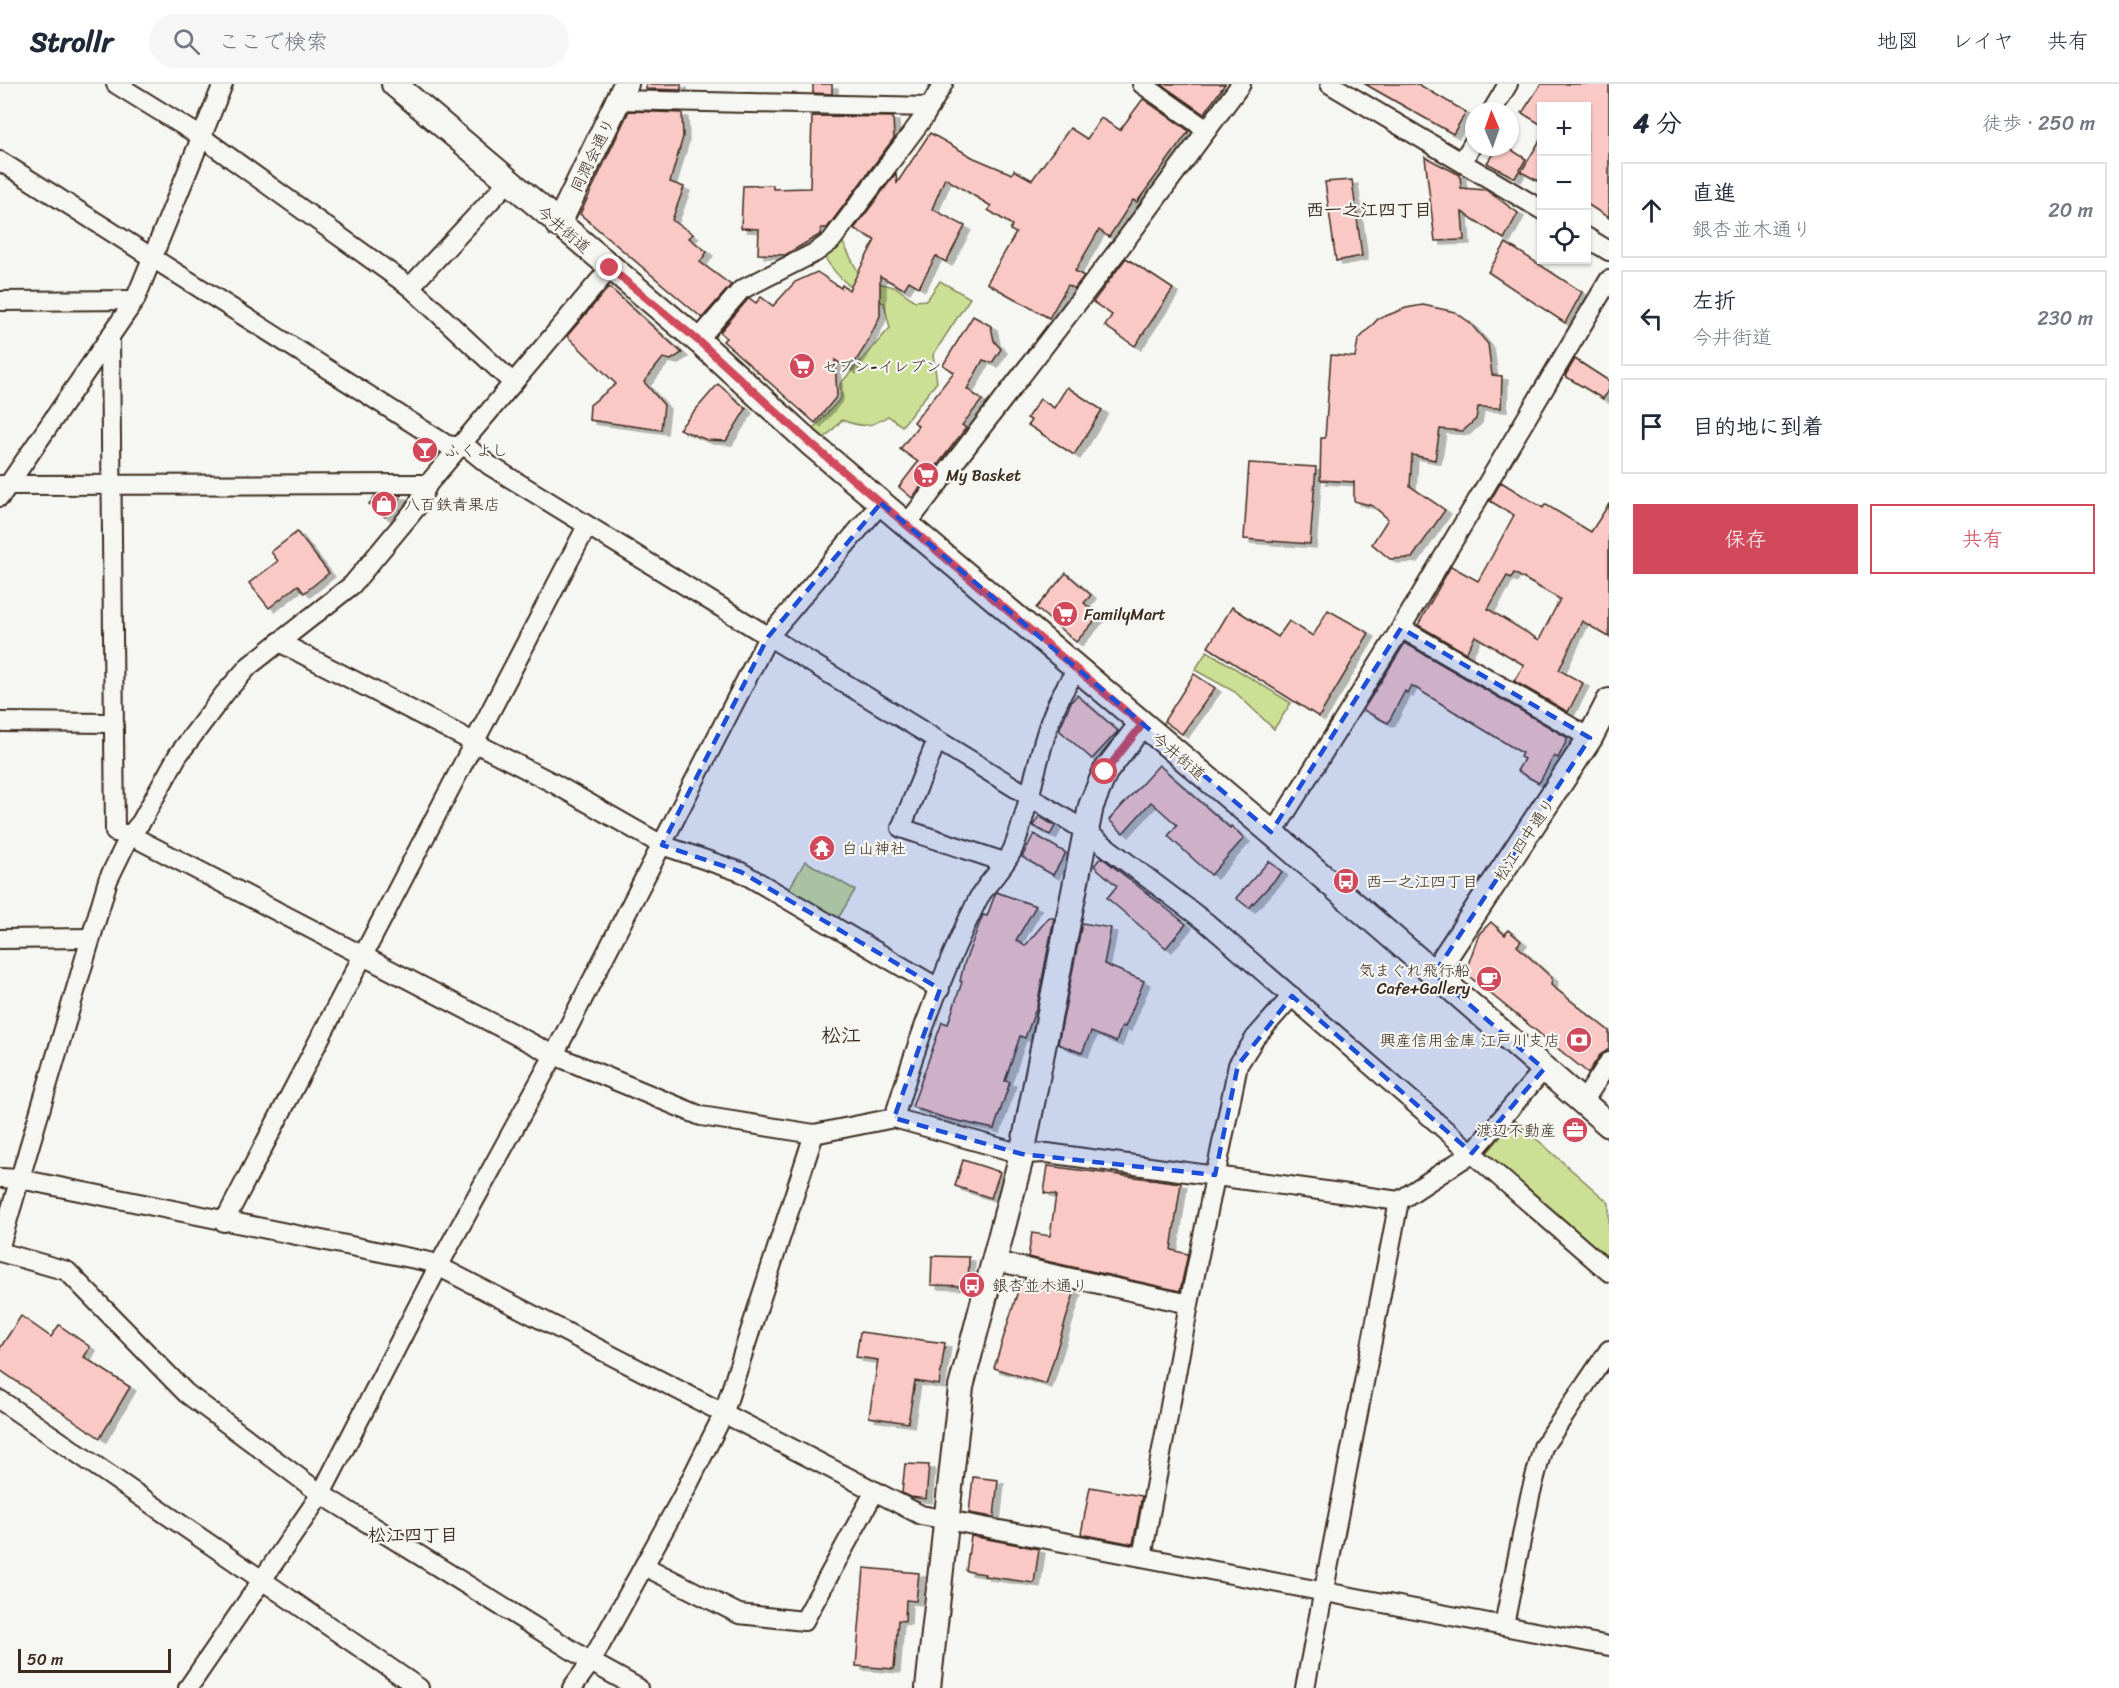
<!DOCTYPE html>
<html lang="ja">
<head>
<meta charset="utf-8">
<style>
	body { margin:0; font-family:Sriracha,"Klee One",sans-serif; background:#f6f6f7; color:#1f2937 }
	.controls { position:absolute; right:18px; top:18px; display:grid; overflow:hidden; border-radius:0px; box-shadow:0 2px 4px #0004 }
	.controls button { width:54px; height:54px; display:grid; place-items:center; padding:0; border:0; border-bottom:2px solid #e0e1e3; background:#fff; color:#1f2937; font:30px sans-serif }
	.compass { position:absolute; left:1465px; top:18px; width:54px; height:54px; border-radius:50%; background:#fff; box-shadow:0 2px 4px #0004; rotate:358deg }
	.scale { position:absolute; left:18px; bottom:15px; width:153px; box-sizing:border-box; padding-left:6px; border:3px solid #3b2a1e; border-top:0; font-size:16px; line-height:21px; white-space:nowrap; color:#3b2a1e; -webkit-text-stroke:4px #f6f6f2; paint-order:stroke }
	.stop { position:absolute; width:18px; height:18px; margin:-14px; border:4px solid #d1495b; border-radius:50%; background:#fff }
	.stop.end { background:#d1495b; border-color:#fff; box-shadow:0 2px 6px #0008 }
	.list { margin:0; padding:0; list-style:none }
	h2 { display:flex; justify-content:space-between; align-items:center; height:78px; margin:0; padding:0 24px; font-size:26px }
	h2 small { font-size:20px; font-weight:400; color:#747a83 }
	.list li { display:grid; grid-template-columns:39px 1fr auto; gap:18px; align-items:center; box-sizing:border-box; height:96px; margin:0 12px 12px; padding:0 12px; border:2px solid #e0e1e3; border-radius:0px }
	.list b { display:block; font-size:22px; white-space:nowrap }
	.list p { margin:0; font-size:20px; white-space:nowrap; color:#747a83 }
	.list em { font-size:20px; font-style:normal; color:#747a83 }
	.actions { display:flex; gap:12px; padding:18px 24px }
	.actions a { flex:1; padding:14px 0; border:2px solid #d1495b; border-radius:0px; text-align:center; font-size:21px; color:#d1495b }
	.actions .main { background:#d1495b; color:#fff }
	.icon { flex:none; width:33px; height:33px; fill:none; stroke:currentColor; stroke-width:2; stroke-linecap:round; stroke-linejoin:round }
	.map { position:relative; flex:none; width:1609px; height:1604px; overflow:hidden }
	header { display:flex; align-items:center; gap:36px; box-sizing:border-box; height:84px; padding:0 30px; background:#fff; border-bottom:2px solid #e0e1e3 }
	header strong { font-size:28px }
	nav { display:flex; gap:33px; margin-inline-start:auto; font-size:21px }
	.search { width:420px; height:54px; background:#f6f6f7; display:flex; align-items:center; gap:15px; box-sizing:border-box; padding:0 21px; border-radius:33px; color:#747a83; font-size:22px }
	main { display:flex }
	aside { flex:1; background:#fff }
	.map>svg:first-child { display:block }
	.green { fill:#cce095; stroke:#84855a; stroke-width:1.5 }
	.building { fill:#fac9c6; stroke:#3b2a1e; stroke-width:1.5; fill-rule:evenodd; filter:url(#shadow) }
	.lines { fill:none; stroke-linecap:round; stroke-linejoin:round }
	.street-casing { stroke:#3b2a1e; stroke-width:22 }
	.secondary-casing { stroke:#3b2a1e; stroke-width:28 }
	.street { stroke:#f6f6f2; stroke-width:18 }
	.secondary { stroke:#f6f6f2; stroke-width:24 }
	.route { stroke:#d1495b; stroke-width:8 }
	.marked { fill:#1d4ed8; fill-opacity:0.2; stroke:#1d4ed8; stroke-width:4.5; stroke-dasharray:12 8; stroke-linejoin:round }
	.labels { text-anchor:middle; stroke-width:4.5; stroke-linejoin:round; paint-order:stroke }
	.street-label { font-size:16px; fill:#3b2a1e; stroke:#f6f6f2 }
	.poi-label { font-size:16px; fill:#3b2a1e; stroke:#f6f6f2; text-anchor:start }
	.neighbourhood-label { font-size:18px; font-weight:bold; fill:#3b2a1e; stroke:#f6f6f2 }
	.quarter-label { font-size:20px; font-weight:bold; fill:#3b2a1e; stroke:#f6f6f2 }
</style>
</head>
<body>
<header>
<strong>Strollr</strong>
<div class="search"><svg class="icon" aria-label="search" viewBox="0 0 24 24"><circle cx="10" cy="10" r="6"/><path d="M15 15l6 6"/></svg>ここで検索</div>
<nav><a>地図</a><a>レイヤ</a><a>共有</a></nav>
</header>
<main>
<div class="map">
<svg width="1609" height="1604" viewBox="0 0 1609 1604">
	<defs>
		<filter id="shadow"><feDropShadow dx="6" dy="4" stdDeviation="0" flood-color="#0004"/></filter>
	</defs>
	<rect width="100%" height="100%" fill="#f6f6f2"/>
	<filter id="ink" filterUnits="userSpaceOnUse"><feTurbulence type="fractalNoise" baseFrequency=".0167" numOctaves="2"/><feDisplacementMap in="SourceGraphic" scale="12" xChannelSelector="R" yChannelSelector="G"/><feConvolveMatrix kernelMatrix="1 2 1 2 8 2 1 2 1" color-interpolation-filters="sRGB"/></filter>
	<g filter="url(#ink)">
		<g class="green">
			<path d="M840 153 858 188 879 199 897 204 915 217 927 216 940 197 970 214 933 271 937 298 902 342 888 332C871 344 860 343 842 336L818 361 808 350 841 314 840 300 890 244 884 219C855 210 837 195 822 169Z"/>
			<path d="M1207 567 1291 619 1274 645 1235 608 1195 586Z"/>
			<path d="M805 777 855 806 836 838 787 809Z"/>
			<path d="M1515 1036 1609 1119V1181L1486 1070Z"/>
		</g>
		<g class="building">
			<path d="M646 0H681V6L646 5Z"/>
			<path d="M813 0H832V10L813 9Z"/>
			<path d="M1161 0H1225L1204 30Z"/>
			<path d="M1365 0H1418L1466 28 1453 50Z"/>
			<path d="M1541 0H1609V134L1587 120V22H1542V41L1522 29Z"/>
			<path d="M1143 15 1189 47 1137 118 1133 116 1109 153 1099 146 1075 187 1084 192 1074 205 1068 201 1049 234 987 199 1016 149 1010 146 1012 141 988 126 991 122 945 94 932 125 965 142 946 178 936 172 919 203 909 197 904 205 880 192V232L866 261 850 286 835 276 837 312 815 339 723 257 726 254 720 248 749 214 756 219 761 213 773 222 795 198 817 188 841 204 842 201 849 206 875 156 854 145 896 89 897 99 930 49 974 74 1012 90 1014 86 1032 96 1070 44 1087 55 1101 34 1120 46Z"/>
			<path d="M629 27 682 29 683 53 670 98 684 103 672 136 693 150 689 154 707 168 700 178 731 201 702 234 580 130Z"/>
			<path d="M812 32 893 33 894 54 827 144H821V150L785 171 758 170 759 145 741 144 743 102 773 101V105L810 104Z"/>
			<path d="M1542 53V99L1521 88Z"/>
			<path d="M1497 63H1507L1526 75 1515 94 1487 79Z"/>
			<path d="M1425 73 1460 91 1461 104 1486 106 1518 129 1504 155 1462 128 1464 156 1435 157Z"/>
			<path d="M1352 96 1362 172 1336 177 1325 98Z"/>
			<path d="M1506 159 1582 208 1565 239 1488 188Z"/>
			<path d="M1126 174 1173 205 1135 262 1105 242 1112 231 1093 218Z"/>
			<path d="M609 203 682 269 671 276 663 274 644 298 664 321 661 346 589 336 590 321 616 300 567 252Z"/>
			<path d="M1423 221 1455 228 1469 238 1488 260 1492 291 1502 292 1501 324 1478 323 1476 335 1463 347 1440 345 1435 376 1412 371 1410 402 1445 426 1412 474 1390 475 1372 460 1388 435 1373 422 1354 417V398L1320 396 1321 354H1325L1331 271 1355 273 1358 256 1378 235 1406 224Z"/>
			<path d="M973 232 991 242 994 257 1001 265 992 279 983 276 967 305 982 316 962 341 966 344 912 414 899 403 918 378 900 365 918 342 914 338 954 288 943 281Z"/>
			<path d="M1575 275 1609 297V306L1603 315 1565 292Z"/>
			<path d="M718 300 746 325 726 357 707 356 679 345Z"/>
			<path d="M1067 303 1102 326 1074 371 1028 341 1031 336 1027 334 1040 315 1054 324Z"/>
			<path d="M1249 379 1316 383 1310 460 1244 455Z"/>
			<path d="M1501 398 1543 424 1545 420 1591 448 1609 420V553L1582 537 1559 586 1583 599 1568 628 1514 597 1524 581 1475 552 1466 569 1418 541 1451 482 1478 497 1492 472 1514 431 1490 417ZM1514 489 1560 515 1539 556 1488 525 1507 492 1511 494Z"/>
			<path d="M376 411H402L385 433 369 420Z"/>
			<path d="M297 448 329 489 304 509 298 501 269 524 249 499 278 477 271 468Z"/>
			<path d="M1066 489 1091 511 1084 519 1099 532 1076 558 1036 524Z"/>
			<path d="M1232 523 1278 553 1289 537 1313 552 1328 526 1369 549 1319 633 1208 563Z"/>
			<path d="M1405 559 1568 654 1558 674 1554 672 1539 699 1517 687 1524 675 1520 673 1522 669 1411 601 1407 609 1405 607 1388 639 1363 626Z"/>
			<path d="M1194 590 1215 604 1182 650 1164 637Z"/>
			<path d="M1077 611 1118 647 1092 675 1059 646 1071 618Z"/>
			<path d="M1159 681 1230 744 1231 742 1244 754 1211 791 1168 752 1177 741 1151 718 1123 749 1109 736Z"/>
			<path d="M1039 732 1055 742 1050 751 1033 742Z"/>
			<path d="M1034 750 1066 769 1053 791 1022 773Z"/>
			<path d="M1101 773 1186 840 1166 864 1107 814 1117 802 1094 782Z"/>
			<path d="M1269 777 1282 788 1249 824 1236 814Z"/>
			<path d="M996 808 1036 822 1016 856 1025 862 1049 833 1054 834 1037 922 1025 954 1020 952 1005 997 1010 998 994 1045 945 1034 912 1023 942 938 948 940 962 898 960 897 964 880 980 838 983 831 987 832Z"/>
			<path d="M1491 838 1505 851 1508 846 1521 857 1517 862 1552 894 1551 901 1609 947V965L1600 971 1588 989 1465 889 1479 850Z"/>
			<path d="M1082 839 1111 844 1104 880 1144 897 1125 943 1122 942 1116 958 1091 948 1082 969 1058 960Z"/>
			<path d="M963 1076 1000 1088 991 1114 955 1102Z"/>
			<path d="M1048 1082 1181 1099 1171 1166 1188 1170 1180 1207 1028 1173 1032 1149 1050 1152 1056 1111 1044 1109Z"/>
			<path d="M932 1172 969 1173 968 1202 931 1201Z"/>
			<path d="M1025 1195 1075 1206 1046 1300 994 1284 1021 1197 1025 1198Z"/>
			<path d="M21 1232 51 1253 59 1241 90 1263 84 1273 130 1303 100 1354 0 1286V1264Z"/>
			<path d="M860 1248 945 1259 939 1301 915 1297 908 1339 869 1333 878 1276 856 1273Z"/>
			<path d="M905 1380 929 1381 926 1415 911 1413 902 1409Z"/>
			<path d="M973 1393 998 1396 994 1433 969 1429Z"/>
			<path d="M1090 1403 1142 1412 1133 1460 1081 1450Z"/>
			<path d="M971 1452 1039 1465 1034 1499 984 1492 985 1490 966 1487Z"/>
			<path d="M864 1484 919 1489 916 1517 906 1516 905 1537 898 1536 894 1585 856 1582Z"/>
		</g>
		<g class="lines">
			<g class="street-casing">
				<g id="street">
					<path d="M116 0 200 52 410 203 513 299"/>
					<path d="M1142 0 1207 46"/>
					<path d="M1330 0 1542 126"/>
					<path d="M618 16 930 23"/>
					<path d="M1492 27 1508 0"/>
					<path d="M0 77 447 361 468 364 489 381 1084 746 1207 839 1609 1188"/>
					<path d="M1462 78 1474 58"/>
					<path d="M1586 153 1609 167"/>
					<path d="M410 203 508 98"/>
					<path d="M0 217 135 216"/>
					<path d="M110 256 115 748 130 751 554 971 701 1032 814 1050 894 1034 1022 1070 1047 1069 1399 1117"/>
					<path d="M701 259 704 249 741 206 816 168 831 157 924 33 943 0"/>
					<path d="M0 401 428 400"/>
					<path d="M0 413 135 216 223 0"/>
					<path d="M907 440 1122 161 1241 0"/>
					<path d="M1401 544 1590 654"/>
					<path d="M279 558 555 700 662 761 741 788 940 905"/>
					<path d="M0 638 112 639"/>
					<path d="M937 656 901 744 1004 778"/>
					<path d="M1271 748 1280 738 1401 544 1609 196"/>
					<path d="M0 855 89 854"/>
					<path d="M1583 1018 1609 978"/>
					<path d="M894 1034C916 961 943 886 977 817 986 799 1005 784 1013 765 1037 707 1038 637 1077 586"/>
					<path d="M0 1094 20 1095 430 1178 921 1431 1609 1562"/>
					<path d="M224 1138 587 442"/>
					<path d="M0 1162 108 796 130 751 141 738 178 671 225 609 249 582 352 501 416 424 428 400 610 184"/>
					<path d="M0 1168 67 1187 186 1309 321 1410 591 1578 638 1604"/>
					<path d="M994 1177 1189 1220"/>
					<path d="M0 1316 419 1604"/>
					<path d="M1142 1473 1189 1220 1238 981 1255 954 1292 912"/>
					<path d="M644 1482 739 1530 804 1537 875 1407"/>
					<path d="M1504 1541 1530 1412 1543 1363 1609 1266"/>
					<path d="M188 1604 321 1410 439 1181 554 971 768 553 881 419"/>
					<path d="M572 1604 591 1578 683 1411 723 1331 814 1050"/>
					<path d="M1305 1604 1399 1117 1472 1069 1544 985"/>
				</g>
			</g>
			<g class="secondary-casing">
				<g id="secondary">
					<path d="M394 0 701 259 810 359 1271 748 1609 1041"/>
					<path d="M558 141 626 0"/>
					<path d="M1434 890 1590 654 1609 617"/>
					<path d="M928 1604 961 1303 1022 1070 1091 722 1105 688 1141 641"/>
				</g>
			</g>
			<use href="#street" class="street"/>
			<use href="#secondary" class="secondary"/>
		</g>
	</g>
	<g class="lines" filter="url(#ink)">
		<path class="route" d="M610 184 701 259 810 359 1142 641 1105 688"/>
	</g>
	<path class="marked" d="M881 419 1271 748 1401 544 1590 654 1434 890 1544 985 1472 1069 1292 912 1238 981 1215 1091 1022 1070 894 1034 940 905 741 788 662 761 768 553Z"/>
	<defs>
		<g id="supermarket-disc" transform="scale(1.35)"><circle r="9.5" fill="#d1495b" stroke="#f6f6f2"/><path d="M-6-5.5h2.5l.6 2H6L4.5 2H-2.5L-4.4-4H-6ZM-1.5 3.2a1.3 1.3 0 1 0 .1 0ZM3 3.2a1.3 1.3 0 1 0 .1 0Z" fill="#fff"/></g>
		<g id="bar-disc" transform="scale(1.35)"><circle r="9.5" fill="#d1495b" stroke="#f6f6f2"/><path d="M-6-5H6L.8 .8V4.5H3.5V6h-7V4.5H-.8V.8Z" fill="#fff"/></g>
		<g id="shop-disc" transform="scale(1.35)"><circle r="9.5" fill="#d1495b" stroke="#f6f6f2"/><path d="M-5-2.5h2.3a2.7 3.5 0 0 1 5.4 0H5L5.5 6h-11ZM-1.5-2.5h3a1.5 2.3 0 0 0-3 0Z" fill="#fff"/></g>
		<g id="temple-disc" transform="scale(1.35)"><circle r="9.5" fill="#d1495b" stroke="#f6f6f2"/><path d="M0-6L5-2H3V0L6.5 2.5H4V6H1.5V3h-3V6H-4V2.5H-6.5L-3 0V-2H-5Z" fill="#fff"/></g>
		<g id="bus-disc" transform="scale(1.35)"><circle r="9.5" fill="#d1495b" stroke="#f6f6f2"/><path d="M-5-6H5V4H4V6H2V4H-2V6H-4V4H-5ZM-3.5-4V0h7V-4ZM-3.5 1.2v1.5H-2V1.2ZM2 1.2v1.5H3.5V1.2Z" fill="#fff"/></g>
		<g id="cafe-disc" transform="scale(1.35)"><circle r="9.5" fill="#d1495b" stroke="#f6f6f2"/><path d="M-5.5-4.5H6V0H3Q3 3.5 0 3.5H-2.5Q-5.5 3.5-5.5 0ZM3-3.2v2h1.7v-2ZM-6 4.5H4V6H-6Z" fill="#fff"/></g>
		<g id="bank-disc" transform="scale(1.35)"><circle r="9.5" fill="#d1495b" stroke="#f6f6f2"/><path d="M-6-4H6V4H-6ZM0-2.3a2.3 2.3 0 1 0 0 4.6a2.3 2.3 0 1 0 0-4.6Z" fill="#fff"/></g>
		<g id="office-disc" transform="scale(1.35)"><circle r="9.5" fill="#d1495b" stroke="#f6f6f2"/><path d="M-6-3h4V-5.5h4V-3h4V5H-6ZM-1-4.5V-3h2v-1.5ZM-6 0V1H6V0Z" fill="#fff"/></g>
	</defs>
	<g fill-rule="evenodd">
		<use href="#supermarket-disc" x="802" y="282"/>
		<use href="#bar-disc" x="425" y="366"/>
		<use href="#supermarket-disc" x="926" y="391"/>
		<use href="#shop-disc" x="384" y="420"/>
		<use href="#supermarket-disc" x="1065" y="530"/>
		<use href="#temple-disc" x="822" y="764"/>
		<use href="#bus-disc" x="1346" y="797"/>
		<use href="#cafe-disc" x="1489" y="895"/>
		<use href="#bank-disc" x="1579" y="956"/>
		<use href="#office-disc" x="1575" y="1046"/>
		<use href="#bus-disc" x="972" y="1201"/>
	</g>
	<g class="labels">
		<g class="street-label">
			<text transform="translate(592 71) rotate(-64)" y="6">同潤会通り</text>
			<text transform="translate(564 145) rotate(40)" y="6">今井街道</text>
			<text transform="translate(1179 672) rotate(40)" y="6">今井街道</text>
			<text transform="translate(1524 755) rotate(-56)" y="6">松江四中通り</text>
		</g>
		<g class="poi-label">
			<text x="822" y="288">セブン-イレブン</text>
			<text x="444" y="372">ふくよし</text>
			<text x="946" y="397">My Basket</text>
			<text x="404" y="426">八百鉄青果店</text>
			<text x="1084" y="536">FamilyMart</text>
			<text x="842" y="770">白山神社</text>
			<text x="1366" y="803">西一之江四丁目</text>
			<text x="1470" y="892" text-anchor="end">気まぐれ飛行船<tspan x="1470" dy="18">Cafe+Gallery</tspan></text>
			<text x="1560" y="962" text-anchor="end">興産信用金庫 江戸川支店</text>
			<text x="1556" y="1052" text-anchor="end">渡辺不動産</text>
			<text x="992" y="1207">銀杏並木通り</text>
		</g>
		<g class="neighbourhood-label">
			<text x="1369" y="132">西一之江四丁目</text>
			<text x="413" y="1457">松江四丁目</text>
		</g>
		<g class="quarter-label">
			<text x="841" y="958">松江</text>
		</g>
	</g>
</svg>
<div class="controls">
<button>+</button>
<button>−</button>
<button><svg class="icon" aria-label="locate" viewBox="0 0 24 24"><circle cx="12" cy="12" r="6"/><path d="M12 2v4M12 18v4M2 12h4M18 12h4"/></svg></button>
</div>
<svg class="compass" viewBox="-18 -18 36 36"><path d="M0-13l5 13h-10z" fill="#e53935"/><path d="M0 13l5-13h-10z" fill="#747a83"/></svg>
<div class="scale">50 m</div>
<div class="stop" style="left:1105px;top:688px"></div>
<div class="stop end" style="left:610px;top:184px"></div>
</div>
<aside>
<h2>4 分<small>徒歩 · 250 m</small></h2>
<ul class="list">
<li><svg class="icon" aria-label="ahead" viewBox="0 0 24 24"><path d="M12 20V5M6 11l6-6 6 6"/></svg><div><b>直進</b><p>銀杏並木通り</p></div><em>20 m</em></li>
<li><svg class="icon" aria-label="left" viewBox="0 0 24 24"><path d="M17 20v-9H6M10 6l-5 5 5 5"/></svg><div><b>左折</b><p>今井街道</p></div><em>230 m</em></li>
<li><svg class="icon" aria-label="arrive" viewBox="0 0 24 24"><path d="M6 21V4h12l-3 4 3 4H6"/></svg><div><b>目的地に到着</b></div></li>
</ul>
<div class="actions"><a class="main">保存</a><a>共有</a></div>
</aside>
</main>
</body>
</html>
